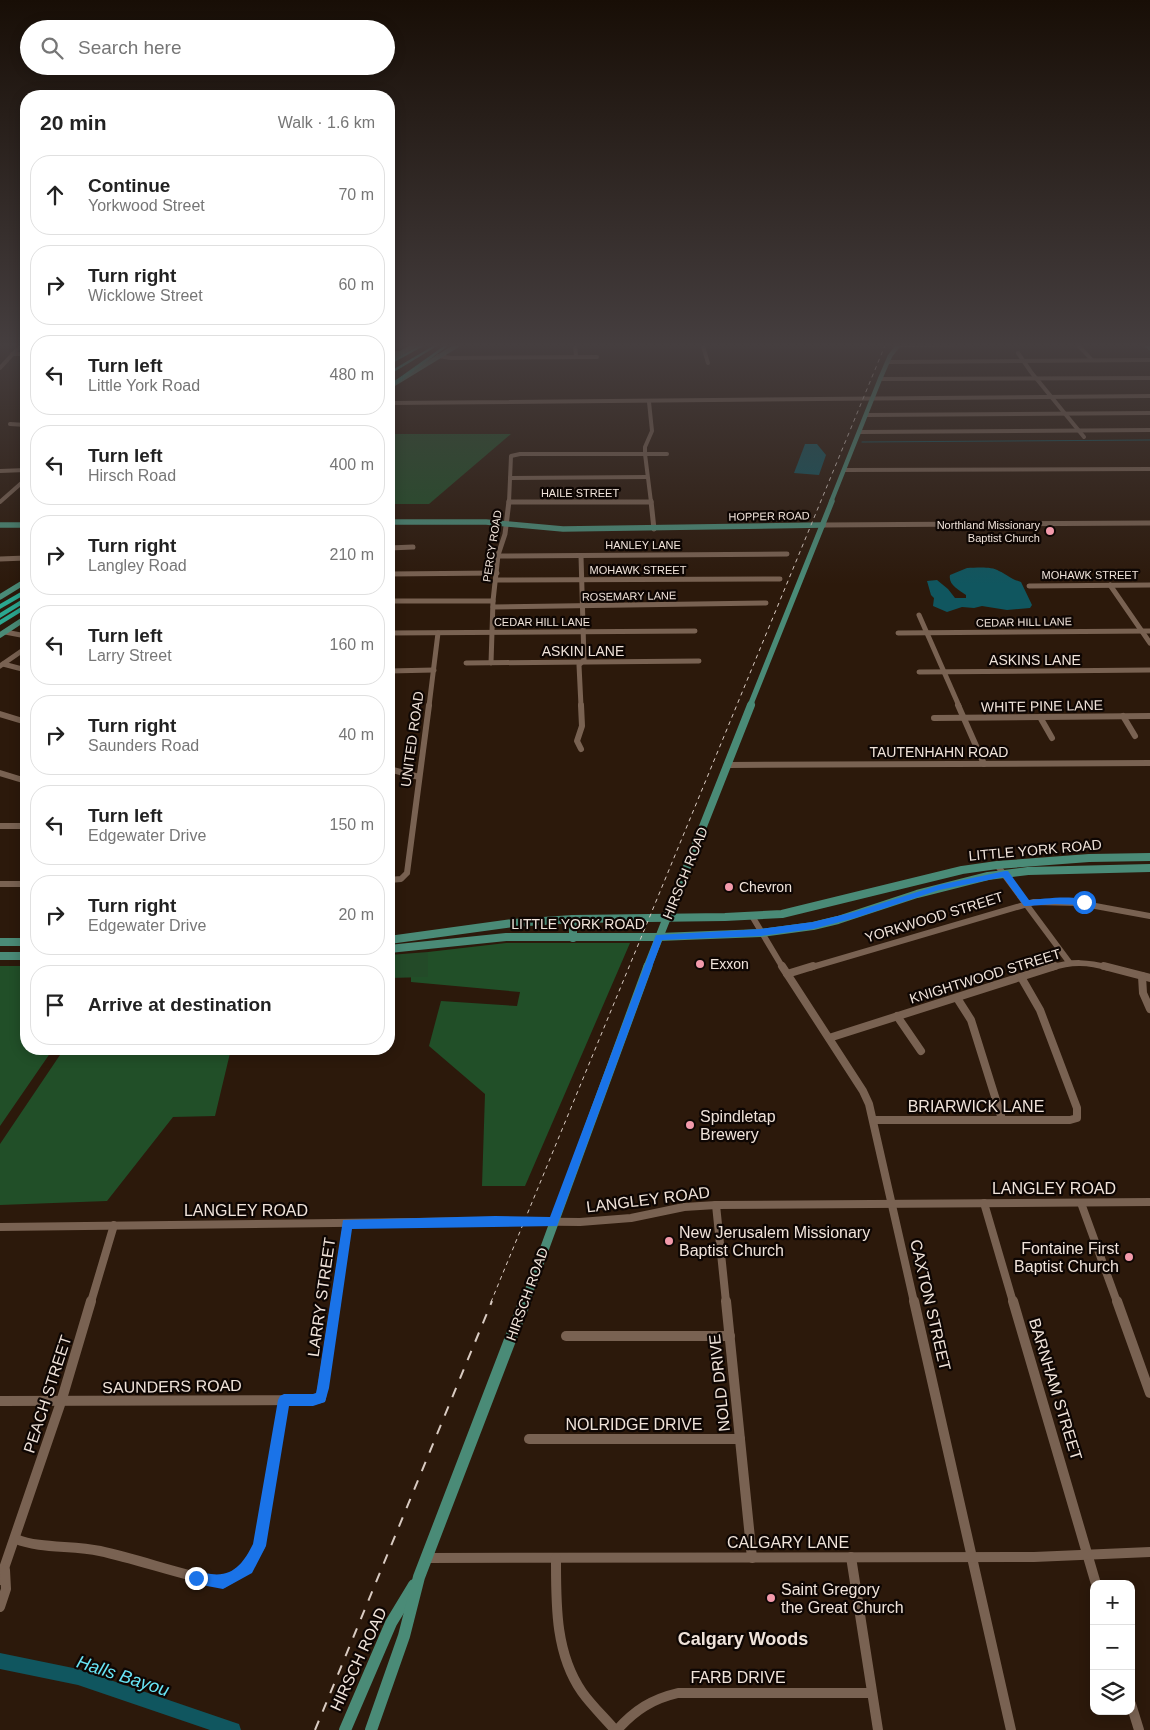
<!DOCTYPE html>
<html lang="en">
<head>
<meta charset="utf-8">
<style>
	body { margin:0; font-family:Arial,sans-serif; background:#f2f2f2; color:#222 }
	.controls { position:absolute; right:15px; bottom:15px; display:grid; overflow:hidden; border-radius:10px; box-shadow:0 2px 12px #0003 }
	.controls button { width:45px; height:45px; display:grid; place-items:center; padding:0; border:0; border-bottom:1px solid #e0e0e0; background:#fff; color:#222; font:25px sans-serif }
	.stop { position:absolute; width:15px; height:15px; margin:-11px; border:4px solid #1a73e8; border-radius:50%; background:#fff }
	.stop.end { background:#1a73e8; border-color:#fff; box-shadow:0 1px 5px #0008 }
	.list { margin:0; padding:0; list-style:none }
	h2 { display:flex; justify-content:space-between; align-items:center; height:65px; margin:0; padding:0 20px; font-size:21px }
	h2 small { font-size:16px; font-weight:400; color:#767676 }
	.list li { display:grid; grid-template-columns:32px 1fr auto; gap:15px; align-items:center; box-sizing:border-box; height:80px; margin:0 10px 10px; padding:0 10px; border:1px solid #e0e0e0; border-radius:20px }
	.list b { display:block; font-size:19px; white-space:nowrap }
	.list p { margin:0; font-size:16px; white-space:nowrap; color:#767676 }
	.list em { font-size:16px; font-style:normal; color:#767676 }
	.icon { flex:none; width:28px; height:28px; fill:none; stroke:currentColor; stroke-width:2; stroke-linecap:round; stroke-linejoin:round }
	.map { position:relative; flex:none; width:1150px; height:1730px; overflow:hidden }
	.search { position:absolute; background:#fff; box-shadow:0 2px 12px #0003; left:20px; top:20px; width:375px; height:55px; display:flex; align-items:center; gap:12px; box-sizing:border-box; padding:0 18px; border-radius:28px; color:#767676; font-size:19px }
	.panel { position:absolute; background:#fff; box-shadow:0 2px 12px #0003; left:20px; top:90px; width:375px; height:965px; border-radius:20px }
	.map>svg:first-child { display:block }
	.green { fill:#234a28 }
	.forest { fill:#214f28 }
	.water { fill:#10565f }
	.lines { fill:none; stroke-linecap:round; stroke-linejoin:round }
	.stream { stroke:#10565f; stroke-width:1 }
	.river { fill:#10565f; fill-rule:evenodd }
	.minor-far4 { stroke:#796252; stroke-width:4 }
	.minor-far3 { stroke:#796252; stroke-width:5 }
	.minor-far2 { stroke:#796252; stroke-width:6 }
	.minor-far1 { stroke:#796252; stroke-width:8 }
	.minor { stroke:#796252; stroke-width:10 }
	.major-far4 { stroke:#4a8b77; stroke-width:4.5 }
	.major-far3 { stroke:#4a8b77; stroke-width:5.5 }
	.major-far2 { stroke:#4a8b77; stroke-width:8 }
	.major-far1 { stroke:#4a8b77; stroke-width:9 }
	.major { stroke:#4a8b77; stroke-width:12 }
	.highway { fill:#2ba790; fill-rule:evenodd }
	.rail-far1 { stroke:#d9cbc2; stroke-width:1; stroke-dasharray:4 4; stroke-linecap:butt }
	.rail { stroke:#d9cbc2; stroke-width:2; stroke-dasharray:10 10; stroke-linecap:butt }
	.route { fill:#1a73e8 }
	.poi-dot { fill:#f39aab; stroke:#0e0603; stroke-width:2 }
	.labels { text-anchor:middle; stroke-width:4.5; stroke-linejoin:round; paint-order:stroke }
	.far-street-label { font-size:11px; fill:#f0e3da; stroke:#0e0603 }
	.far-poi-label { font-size:11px; fill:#f0e3da; stroke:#0e0603; text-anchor:end }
	.street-label { font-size:14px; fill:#f0e3da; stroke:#0e0603 }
	.poi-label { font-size:14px; fill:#f0e3da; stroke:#0e0603; text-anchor:start }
	.near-street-label { font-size:16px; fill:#f0e3da; stroke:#0e0603 }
	.near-poi-label { font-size:16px; fill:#f0e3da; stroke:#0e0603; text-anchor:start }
	.near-neighbourhood-label { font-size:18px; font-weight:bold; fill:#f0e3da; stroke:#0e0603 }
	.near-water-label { font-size:18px; font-style:italic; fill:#69e6f7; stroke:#0e0603 }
</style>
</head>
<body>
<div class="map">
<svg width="1150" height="1730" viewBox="0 0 1150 1730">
	<rect width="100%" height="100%" fill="#2c190b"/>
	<path class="green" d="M428 952V977L389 978V955Z"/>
	<g class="forest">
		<path d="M389 434H511L429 504H389Z"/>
		<path d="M506 943H630L525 1186H482L485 1094 429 1046 441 1001 517 1006 520 992 411 982V977H428V952Z"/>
		<path d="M0 966H26V1049H53L0 1126Z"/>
		<path d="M64 1049H231L215 1116 173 1117 107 1201 0 1205V1144Z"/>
	</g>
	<g class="water">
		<path d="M805 444H817L826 455 819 475 794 473Z"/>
		<path d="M967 568C976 568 991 566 999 571 1008 575 1010 579 1021 582L1032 605 1030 608 1007 610 982 606 974 608 962 607 947 612 933 606 934 598 931 595 927 581 937 580 948 589 955 598H966V595C959 590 948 585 950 575Z"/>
	</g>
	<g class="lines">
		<path class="stream" d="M862 442 1150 440"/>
		<path class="river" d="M0 1653 78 1669 233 1722 239 1724 241 1730H210L78 1685 0 1669Z"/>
		<g class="minor-far4">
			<path d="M575 343 576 357"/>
			<path d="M702 343 708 363"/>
			<path d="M1076 343 1092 360"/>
			<path d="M898 345 1076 343"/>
			<path d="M389 353H402"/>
			<path d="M1018 353 1031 372 1084 437"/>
			<path d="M12 354H26"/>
			<path d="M438 356 451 358 597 357"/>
			<path d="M888 362 1150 360"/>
			<path d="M0 368 23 343"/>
			<path d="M880 379 1150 378"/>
			<path d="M649 402 652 431 645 447V454L651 502"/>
			<path d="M389 403 1150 396"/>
			<path d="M867 415 1150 413"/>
			<path d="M10 424 26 425"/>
			<path d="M859 432 1150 430"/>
			<path d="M844 470 1150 469"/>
			<path d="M0 471 26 470"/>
			<path d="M510 478 647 477"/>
			<path d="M0 502 26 479"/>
			<path d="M509 502H651"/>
			<path d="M509 502 511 456 520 454H667"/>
		</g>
		<g class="minor-far3">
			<path d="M651 501 654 529"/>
			<path d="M509 502H651"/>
			<path d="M823 525 1150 523"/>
			<path d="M389 548 413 547"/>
			<path d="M498 556 787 554"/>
			<path d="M581 556 584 660 579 665 581 706"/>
			<path d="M0 559 26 558"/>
			<path d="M389 574 497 573"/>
			<path d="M496 580 780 579"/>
			<path d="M1110 585 1150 643"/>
			<path d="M1029 586 1150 585"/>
			<path d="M389 601H493"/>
			<path d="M493 607 766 603"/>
			<path d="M919 615 959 706"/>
			<path d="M5 632 26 636"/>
			<path d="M389 633 695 631"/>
			<path d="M898 633 1150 631"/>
			<path d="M466 663 699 661"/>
			<path d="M491 663 493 601 498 555 505 534 509 501"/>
			<path d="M3 664 26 670"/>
			<path d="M0 666 26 648"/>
			<path d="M389 671 434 670"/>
			<path d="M919 672 1150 670"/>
			<path d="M429 706 438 633"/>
		</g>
		<g class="minor-far2">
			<path d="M581 705 582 726 577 741 581 749"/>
			<path d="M958 705 984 764"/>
			<path d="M0 714 26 722"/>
			<path d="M1123 716 1135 736"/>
			<path d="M1040 717 1052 738"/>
			<path d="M934 718 1150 716"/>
			<path d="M728 765 1150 763"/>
			<path d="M389 769 419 777"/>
			<path d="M0 773 26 781"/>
			<path d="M0 826H26"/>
			<path d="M997 865 1069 962"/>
			<path d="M389 880 401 879 407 873 429 705"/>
			<path d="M0 884H26"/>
			<path d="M752 916 783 968"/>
			<path d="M809 968 1034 902 1079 903 1150 916"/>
			<path d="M1051 968C1072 961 1088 962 1109 968"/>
		</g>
		<g class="minor-far1">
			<path d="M782 966 863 1091 869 1104 914 1302"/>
			<path d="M1104 966 1150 978"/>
			<path d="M787 974 813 966"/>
			<path d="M1142 976 1143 993 1150 1009"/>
			<path d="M957 998 971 1020 1002 1119"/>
			<path d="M897 1016 921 1051"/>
			<path d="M829 1038 1055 966"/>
			<path d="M874 1120H1070L1077 1118V1108L1040 1010 1021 977"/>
			<path d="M984 1203 1013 1302"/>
			<path d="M1081 1203 1117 1302"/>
			<path d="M716 1205 726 1302"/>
			<path d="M0 1227 495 1221 580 1222 631 1218 684 1207 716 1205 1150 1202"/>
			<path d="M91 1302 114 1225"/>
			<path d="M335 1302 347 1224"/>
		</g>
		<g class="minor">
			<path d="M726 1301 752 1558"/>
			<path d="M914 1301 1011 1730"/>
			<path d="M1013 1301 1096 1584"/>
			<path d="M1117 1301 1150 1393"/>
			<path d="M566 1336H730"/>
			<path d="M0 1401 313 1400 321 1398 336 1301"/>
			<path d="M529 1439H740"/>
			<path d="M16 1539C40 1549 73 1545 100 1551 141 1560 181 1575 223 1583L247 1569 260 1546 284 1400"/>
			<path d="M851 1557 878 1730"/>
			<path d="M427 1558 1034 1557 1150 1552"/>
			<path d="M556 1558C556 1604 555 1653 582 1692 592 1706 604 1717 615 1730"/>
			<path d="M0 1580 61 1402 91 1301"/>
			<path d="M0 1607 6 1589 5 1570"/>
			<path d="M1131 1704 1139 1730"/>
			<path d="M617 1730C635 1710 652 1699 678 1693H872"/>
		</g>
		<g class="major-far4">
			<path d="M1144 343 1150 348"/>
			<path d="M389 360 418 343"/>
			<path d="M389 387 461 343"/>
			<path d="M831 502 880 379 890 356 900 343"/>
		</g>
		<g class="major-far3">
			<path d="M389 522H486L563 529 823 525"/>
			<path d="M0 525H26"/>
			<path d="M0 597 26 581"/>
			<path d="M0 635 26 618"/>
			<path d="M750 706 832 501"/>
		</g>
		<g class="major-far2">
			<path d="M573 919V938"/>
			<path d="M389 940 513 923 573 919 725 917 782 914 962 870 997 865 1089 858 1150 857"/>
			<path d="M0 942H26"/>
			<path d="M389 949 506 937H659L761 933 813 926 838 920 917 894 988 876 1028 871 1150 868"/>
			<path d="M0 956H26"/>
			<path d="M647 968 751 705"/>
		</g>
		<path class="major-far1" d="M525 1302 648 966"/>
		<g class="major">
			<path d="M345 1730 391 1623 414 1585"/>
			<path d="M371 1730 404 1636 419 1577 525 1301"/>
		</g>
		<g class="highway">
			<path d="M424 343H429L389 365V362Z"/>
			<path d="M438 343H442L389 375V372Z"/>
			<path d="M448 343H452L392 387H389V385Z"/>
			<path d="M26 589V594L0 609V604Z"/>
			<path d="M26 597V602L0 618V613Z"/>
			<path d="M26 604V609L0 625V620Z"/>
		</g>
		<path class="rail-far1" d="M491 1302 886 343"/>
		<path class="rail" d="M315 1730 492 1301"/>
	</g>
	<linearGradient id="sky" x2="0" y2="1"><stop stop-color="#180e06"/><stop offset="0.59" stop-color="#453e3f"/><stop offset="1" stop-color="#453e3f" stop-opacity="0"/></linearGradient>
	<rect width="1150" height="585" fill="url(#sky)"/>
	<path class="route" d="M1005 871H1008L1029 900C1042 899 1079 894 1088 902L1084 905 1055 904 1027 906H1024L1003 877 939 890 855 918 813 929 761 936 662 940 557 1226 352 1229 329 1388 325 1402 313 1406H289L266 1546 252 1573 223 1589 191 1583 190 1578 191 1574C198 1571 204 1573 211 1574 234 1577 244 1562 253 1544L278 1400 280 1396 284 1394H313L316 1393 317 1388 343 1220 495 1216 550 1217 656 935 761 929 813 922 854 912 939 885Z"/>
	<g class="poi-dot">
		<circle cx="1050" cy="531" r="5"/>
		<circle cx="729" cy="887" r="5"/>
		<circle cx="700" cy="964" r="5"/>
		<circle cx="690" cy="1125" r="5"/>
		<circle cx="669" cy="1241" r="5"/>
		<circle cx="1129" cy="1257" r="5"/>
		<circle cx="771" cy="1598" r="5"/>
	</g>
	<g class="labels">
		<g class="far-street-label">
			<text x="580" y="497">HAILE STREET</text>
			<text transform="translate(769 516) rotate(-1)" y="4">HOPPER ROAD</text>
			<text x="643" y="549">HANLEY LANE</text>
			<text transform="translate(492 546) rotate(-81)" y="4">PERCY ROAD</text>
			<text x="638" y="574">MOHAWK STREET</text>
			<text x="1090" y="579">MOHAWK STREET</text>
			<text transform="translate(629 596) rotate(-1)" y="4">ROSEMARY LANE</text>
			<text x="542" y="626">CEDAR HILL LANE</text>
			<text transform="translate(1024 622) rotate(-1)" y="4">CEDAR HILL LANE</text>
		</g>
		<g class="far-poi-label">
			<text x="1040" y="529">Northland Missionary<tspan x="1040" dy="13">Baptist Church</tspan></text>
		</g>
		<g class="street-label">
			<text x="583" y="656">ASKIN LANE</text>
			<text x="1035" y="665">ASKINS LANE</text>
			<text transform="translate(1042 706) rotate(-1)" y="5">WHITE PINE LANE</text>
			<text transform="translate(412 739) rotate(-82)" y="5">UNITED ROAD</text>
			<text x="939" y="757">TAUTENHAHN ROAD</text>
			<text transform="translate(1035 850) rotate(-5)" y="5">LITTLE YORK ROAD</text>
			<text transform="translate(685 873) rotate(-68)" y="5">HIRSCH ROAD</text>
			<text transform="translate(934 917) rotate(-17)" y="5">YORKWOOD STREET</text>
			<text x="578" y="929">LITTLE YORK ROAD</text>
			<text transform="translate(985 976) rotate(-17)" y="5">KNIGHTWOOD STREET</text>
			<text transform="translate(527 1294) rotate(-70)" y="5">HIRSCH ROAD</text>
		</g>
		<g class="poi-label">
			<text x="739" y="892">Chevron</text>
			<text x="710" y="969">Exxon</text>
		</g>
		<g class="near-street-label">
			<text x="976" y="1112">BRIARWICK LANE</text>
			<text x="1054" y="1194">LANGLEY ROAD</text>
			<text transform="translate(648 1199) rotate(-7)" y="6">LANGLEY ROAD</text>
			<text x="246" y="1216">LANGLEY ROAD</text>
			<text transform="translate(321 1297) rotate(-82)" y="6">LARRY STREET</text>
			<text transform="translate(931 1305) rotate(77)" y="6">CAXTON STREET</text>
			<text transform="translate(719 1383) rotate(-96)" y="6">NOLD DRIVE</text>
			<text transform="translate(172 1386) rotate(-1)" y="6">SAUNDERS ROAD</text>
			<text transform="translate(1056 1389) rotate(73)" y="6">BARNHAM STREET</text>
			<text transform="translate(47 1394) rotate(-72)" y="6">PEACH STREET</text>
			<text x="634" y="1430">NOLRIDGE DRIVE</text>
			<text x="788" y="1548">CALGARY LANE</text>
			<text transform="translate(358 1659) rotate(-65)" y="6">HIRSCH ROAD</text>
			<text x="738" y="1683">FARB DRIVE</text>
		</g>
		<g class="near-poi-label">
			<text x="700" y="1122">Spindletap<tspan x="700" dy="18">Brewery</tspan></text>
			<text x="679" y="1238">New Jerusalem Missionary<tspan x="679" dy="18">Baptist Church</tspan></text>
			<text x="1119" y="1254" text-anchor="end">Fontaine First<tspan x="1119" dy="18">Baptist Church</tspan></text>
			<text x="781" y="1595">Saint Gregory<tspan x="781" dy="18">the Great Church</tspan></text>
		</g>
		<g class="near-neighbourhood-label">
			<text x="743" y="1645">Calgary Woods</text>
		</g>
		<g class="near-water-label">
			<text transform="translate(123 1676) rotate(18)" y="6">Halls Bayou</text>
		</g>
	</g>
</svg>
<div class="controls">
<button>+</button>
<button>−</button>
<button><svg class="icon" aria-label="layers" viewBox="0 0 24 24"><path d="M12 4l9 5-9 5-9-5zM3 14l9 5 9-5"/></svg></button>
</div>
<div class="stop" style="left:1084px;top:902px"></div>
<div class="stop end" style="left:196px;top:1578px"></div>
<div class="search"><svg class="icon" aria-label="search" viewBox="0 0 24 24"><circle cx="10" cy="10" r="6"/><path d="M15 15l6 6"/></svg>Search here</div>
<section class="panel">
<h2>20 min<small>Walk · 1.6 km</small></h2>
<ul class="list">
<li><svg class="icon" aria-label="ahead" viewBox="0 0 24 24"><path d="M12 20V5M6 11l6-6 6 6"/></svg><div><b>Continue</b><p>Yorkwood Street</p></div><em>70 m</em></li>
<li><svg class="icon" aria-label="right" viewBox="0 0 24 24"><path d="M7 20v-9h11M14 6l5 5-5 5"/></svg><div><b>Turn right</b><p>Wicklowe Street</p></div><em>60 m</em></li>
<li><svg class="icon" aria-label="left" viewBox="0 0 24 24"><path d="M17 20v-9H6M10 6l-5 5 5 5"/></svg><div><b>Turn left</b><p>Little York Road</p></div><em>480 m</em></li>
<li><svg class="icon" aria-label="left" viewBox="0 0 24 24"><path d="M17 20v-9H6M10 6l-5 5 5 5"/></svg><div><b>Turn left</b><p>Hirsch Road</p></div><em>400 m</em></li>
<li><svg class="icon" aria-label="right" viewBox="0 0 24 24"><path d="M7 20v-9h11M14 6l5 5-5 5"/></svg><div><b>Turn right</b><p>Langley Road</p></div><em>210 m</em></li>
<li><svg class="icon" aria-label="left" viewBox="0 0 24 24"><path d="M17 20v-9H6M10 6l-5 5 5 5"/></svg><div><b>Turn left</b><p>Larry Street</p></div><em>160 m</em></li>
<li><svg class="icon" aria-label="right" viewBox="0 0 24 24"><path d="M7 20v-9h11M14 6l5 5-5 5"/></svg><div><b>Turn right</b><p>Saunders Road</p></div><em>40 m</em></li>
<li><svg class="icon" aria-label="left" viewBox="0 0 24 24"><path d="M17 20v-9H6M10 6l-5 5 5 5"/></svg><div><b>Turn left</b><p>Edgewater Drive</p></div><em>150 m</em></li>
<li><svg class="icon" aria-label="right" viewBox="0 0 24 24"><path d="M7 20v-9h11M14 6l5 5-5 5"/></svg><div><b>Turn right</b><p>Edgewater Drive</p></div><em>20 m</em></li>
<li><svg class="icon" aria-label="arrive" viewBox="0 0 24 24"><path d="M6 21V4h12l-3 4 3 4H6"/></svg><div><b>Arrive at destination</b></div></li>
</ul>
</section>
</div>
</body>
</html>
